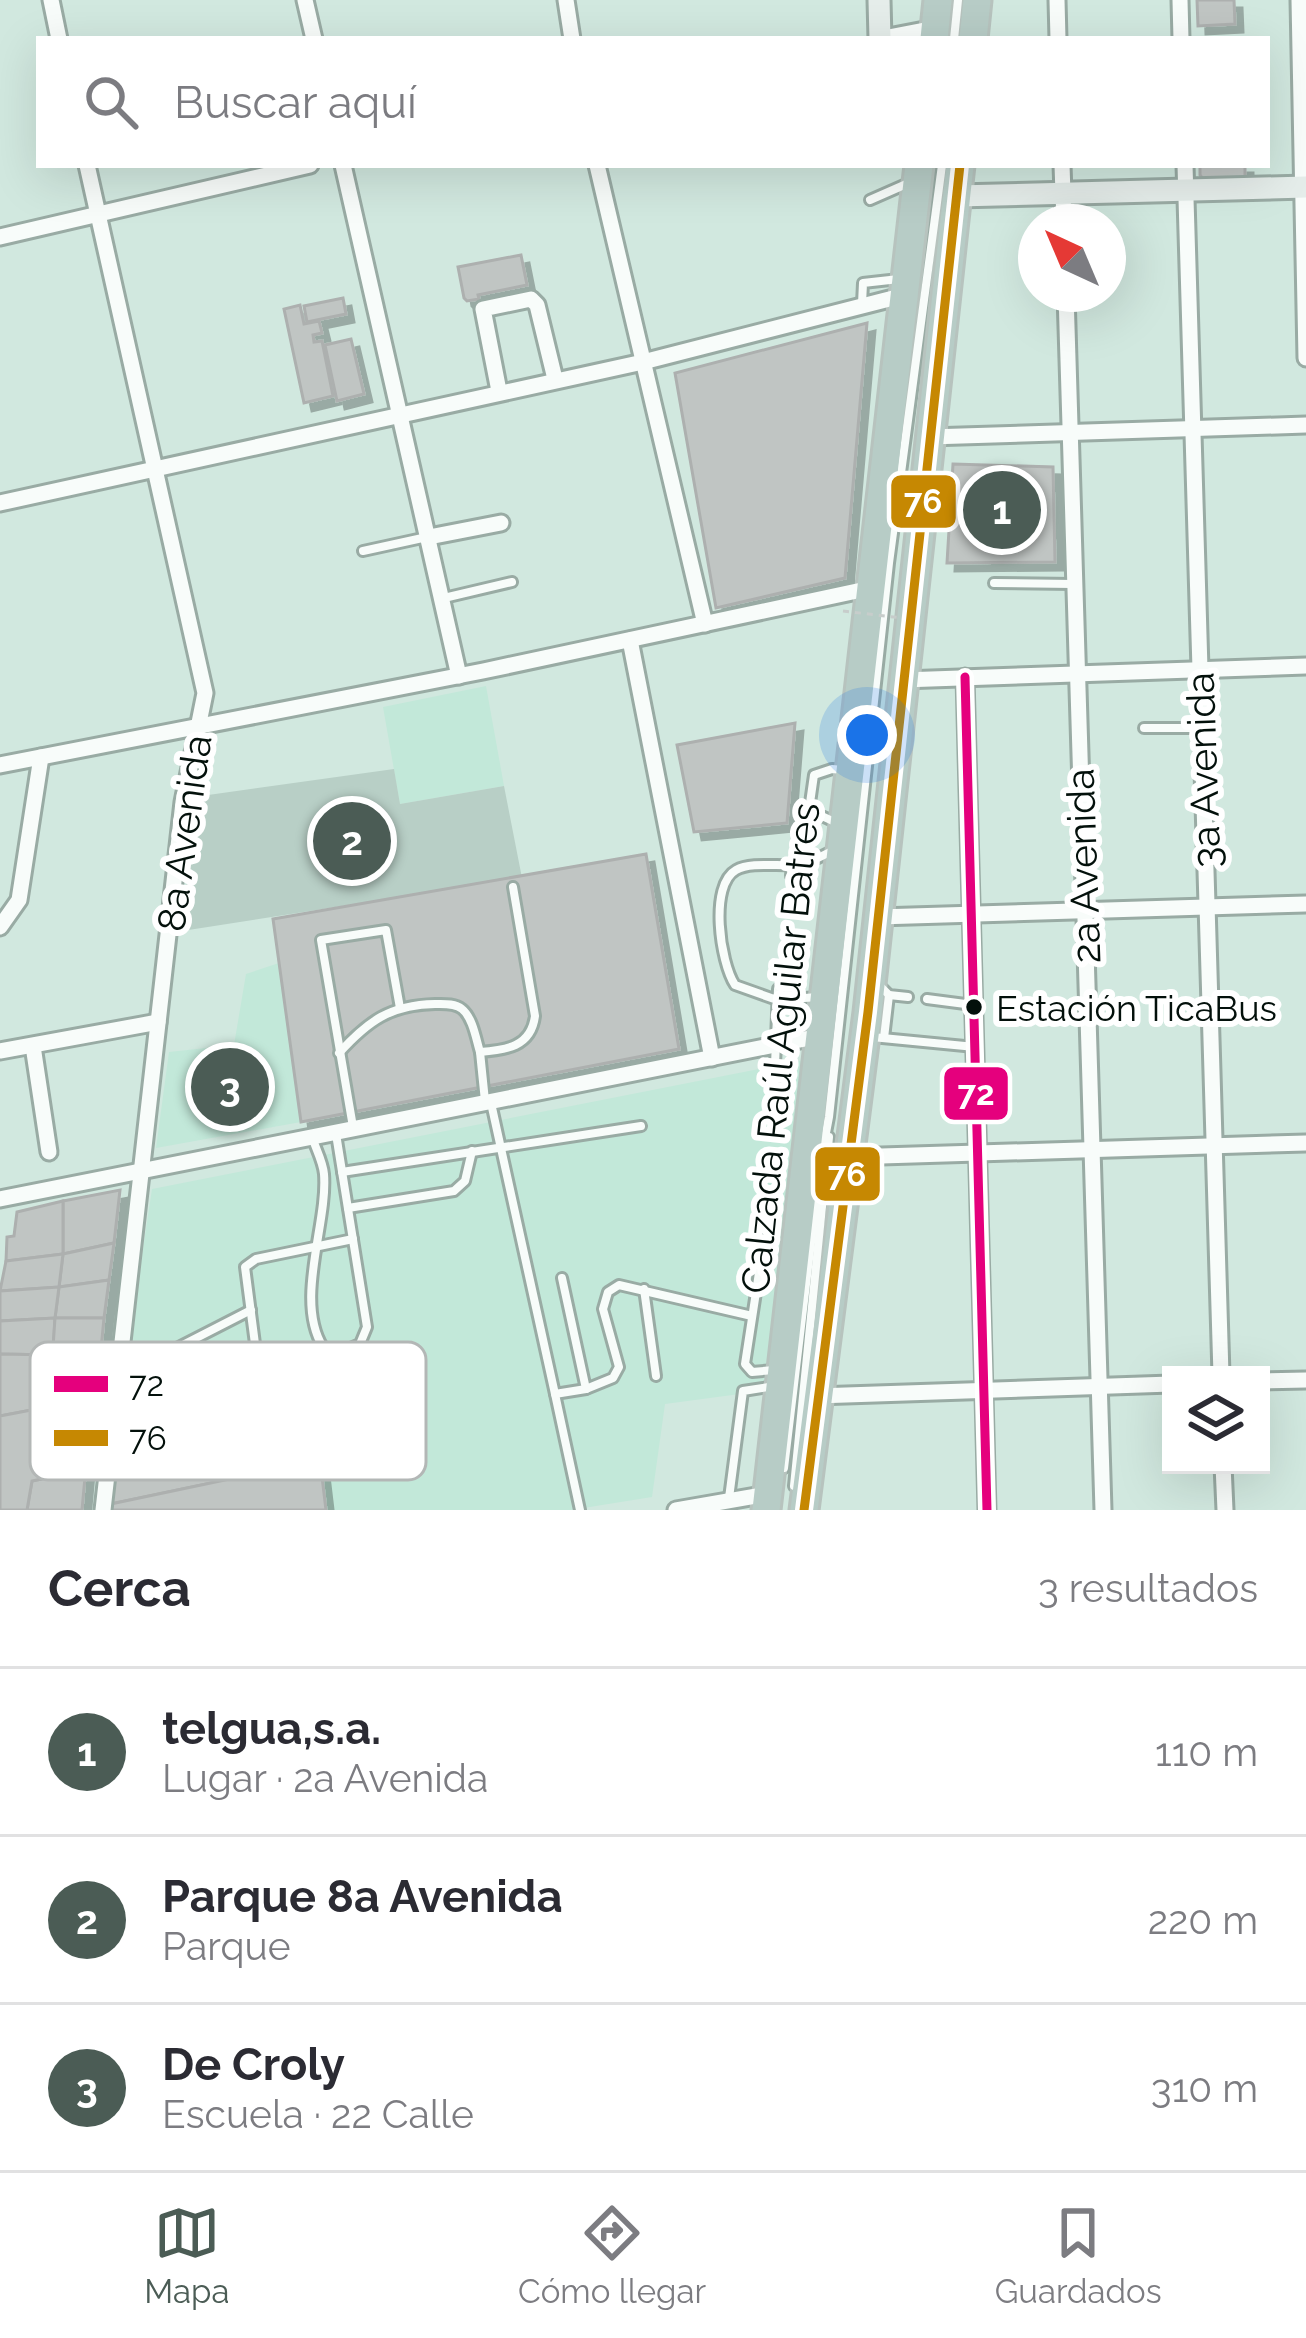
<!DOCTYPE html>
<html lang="es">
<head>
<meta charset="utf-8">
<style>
	body { margin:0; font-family:Raleway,sans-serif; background:#f2f2f3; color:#2b2b33 }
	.controls { position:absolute; right:36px; bottom:36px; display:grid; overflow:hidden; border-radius:0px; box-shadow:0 12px 48px #0002 }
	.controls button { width:108px; height:108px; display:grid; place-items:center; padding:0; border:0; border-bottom:3px solid #e1e1e2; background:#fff; color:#2b2b33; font:60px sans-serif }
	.compass { position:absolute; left:1018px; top:204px; width:108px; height:108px; border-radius:50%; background:#fff; box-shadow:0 12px 48px #0002; rotate:316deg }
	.you { position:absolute; left:867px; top:735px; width:42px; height:42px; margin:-30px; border:9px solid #fff; border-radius:50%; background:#1a73e8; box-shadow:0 0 0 18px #1a73e833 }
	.badge { display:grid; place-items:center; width:78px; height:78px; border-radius:50%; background:#4b5c55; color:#fff; font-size:39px; font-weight:700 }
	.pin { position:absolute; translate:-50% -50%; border:6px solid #fff; box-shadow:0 3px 12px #0006 }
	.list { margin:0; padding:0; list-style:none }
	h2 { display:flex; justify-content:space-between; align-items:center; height:156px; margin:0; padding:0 48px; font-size:51px }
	h2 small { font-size:39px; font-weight:400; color:#7c7c81 }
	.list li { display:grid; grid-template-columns:78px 1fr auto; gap:36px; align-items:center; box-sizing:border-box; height:168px; padding:0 48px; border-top:3px solid #e1e1e2 }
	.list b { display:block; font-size:45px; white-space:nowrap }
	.list p { margin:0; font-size:39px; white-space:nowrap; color:#7c7c81 }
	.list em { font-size:39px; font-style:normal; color:#7c7c81 }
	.icon { flex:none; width:66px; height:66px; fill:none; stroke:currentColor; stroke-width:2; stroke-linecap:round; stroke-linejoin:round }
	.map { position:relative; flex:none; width:1306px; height:1510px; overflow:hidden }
	.search { position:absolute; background:#fff; box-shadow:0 12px 48px #0002; left:36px; right:36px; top:36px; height:132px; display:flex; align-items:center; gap:30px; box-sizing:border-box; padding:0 42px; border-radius:0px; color:#7c7c81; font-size:45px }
	.sheet { height:660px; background:#fff }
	nav { display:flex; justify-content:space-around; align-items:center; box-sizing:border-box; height:168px; border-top:3px solid #e1e1e2; background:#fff; font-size:33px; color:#7c7c81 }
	nav a { display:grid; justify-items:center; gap:6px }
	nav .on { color:#4b5c55 }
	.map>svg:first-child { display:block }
	.built { fill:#c2e8d9 }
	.green { fill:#b8cfc6 }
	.building { fill:#c0c5c3; stroke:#adb0af; stroke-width:3; filter:url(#shadow) }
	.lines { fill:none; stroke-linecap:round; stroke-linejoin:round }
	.lane-casing { stroke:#99aba4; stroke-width:14 }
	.street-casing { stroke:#99aba4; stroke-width:21 }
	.secondary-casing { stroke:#99aba4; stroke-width:27 }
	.highway-casing { stroke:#b7c3be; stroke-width:33 }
	.lane { stroke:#f8fcfa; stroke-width:8 }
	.street { stroke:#f8fcfa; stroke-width:15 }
	.secondary { stroke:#e5edea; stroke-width:21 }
	.highway { stroke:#b7ccc6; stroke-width:27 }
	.path-bridge { stroke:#c7cdcb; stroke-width:3; stroke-dasharray:6 6; stroke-linecap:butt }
	.bus-1-casing { stroke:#fff; stroke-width:18 }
	.bus-2-casing { stroke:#fff; stroke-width:18 }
	.bus-1 { stroke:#e5007d; stroke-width:9 }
	.bus-2 { stroke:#c68802; stroke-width:9 }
	.bus-dot { fill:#03100b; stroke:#fff; stroke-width:4.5 }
	.labels { text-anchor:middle; stroke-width:12; stroke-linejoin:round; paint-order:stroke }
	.bus-label { font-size:36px; fill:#03100b; stroke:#fff; text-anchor:start }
	.street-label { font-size:39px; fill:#03100b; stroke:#fff }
	.key { fill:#fff; stroke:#b3b7b6; stroke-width:3 }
	.key-label { font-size:33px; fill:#03100b }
	.line-badge { stroke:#fff; stroke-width:4.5 }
	.badge-label { font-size:33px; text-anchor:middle; font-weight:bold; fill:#fff }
</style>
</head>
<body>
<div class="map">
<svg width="1306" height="1510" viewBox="0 0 1306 1510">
	<defs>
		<filter id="shadow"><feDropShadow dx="8" dy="8" stdDeviation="0" flood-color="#0004"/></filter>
	</defs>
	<rect width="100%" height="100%" fill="#d1e8df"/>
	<g class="built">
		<path d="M486 686 504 786 400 804 383 707Z"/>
		<path d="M279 963 301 1122 156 1148 169 1052 234 1045 246 974Z"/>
		<path d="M804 1060 770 1390 665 1404 652 1497 571 1510H326L314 1416 112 1455 152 1189Z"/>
	</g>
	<path class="green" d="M394 769 400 804 504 786 522 878 182 931 194 797Z"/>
	<g class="building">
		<path d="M1197 0H1234L1235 24 1198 26Z"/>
		<path d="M1200 165H1245V184L1208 186 1200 175Z"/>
		<path d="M521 255 527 285 478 295 479 299 467 301 464 298 458 267Z"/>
		<path d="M343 298 346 314 307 322 304 306Z"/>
		<path d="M300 305 304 324 319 321 322 333 313 335 314 342 322 341 333 396 304 403 284 309Z"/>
		<path d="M867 323 845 578 716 608 675 373Z"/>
		<path d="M351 339 364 394 337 401 325 345Z"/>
		<path d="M953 464 1053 467 1055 562 947 563Z"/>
		<path d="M795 723 787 823 694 832 677 745Z"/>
		<path d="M646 854 679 1049 301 1122 273 919Z"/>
		<path d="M120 1190 114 1243 63 1254V1201Z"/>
		<path d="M63 1201V1254L6 1261 7 1237 14 1236 17 1212Z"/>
		<path d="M114 1243 109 1280 59 1287 63 1254Z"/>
		<path d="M63 1254 59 1287 0 1291 6 1261Z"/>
		<path d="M109 1280 104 1318H55L59 1287Z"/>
		<path d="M59 1287 55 1318 0 1321V1291Z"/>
		<path d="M55 1318 53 1355 0 1354V1321Z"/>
		<path d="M55 1318H104L100 1360 52 1362Z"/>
		<path d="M0 1354 53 1355 47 1407 0 1416Z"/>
		<path d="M92 1401 82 1510H27L32 1481 46 1478 47 1407Z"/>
		<path d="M47 1407 46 1478 32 1481 27 1510H0V1416Z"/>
		<path d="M315 1416 320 1460 106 1505 112 1455Z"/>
		<path d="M320 1460 326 1510H106V1505Z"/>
	</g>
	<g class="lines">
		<g class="lane-casing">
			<g id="lane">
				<path d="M954 39 958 0"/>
				<path d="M870 200 911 182"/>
				<path d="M862 304 863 283 899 279"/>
				<path d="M363 551 427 537"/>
				<path d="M994 583 1073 584"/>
				<path d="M444 598 512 582"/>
				<path d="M1144 728H1200"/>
				<path d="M839 824 809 810 814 775 832 769 843 770"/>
				<path d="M792 865C776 866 750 862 736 870 709 885 720 962 735 985L777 1000 818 997"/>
				<path d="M791 876 792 865 812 861 836 849"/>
				<path d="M878 984 889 995 908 997"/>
				<path d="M927 999 973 1005"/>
				<path d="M872 1037 975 1047"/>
				<path d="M884 1038 889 995"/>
				<path d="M480 1052 485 1101"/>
				<path d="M339 1053C368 1021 390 1005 435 1004 443 1004 455 1003 462 1009 473 1018 476 1039 480 1052 506 1050 531 1047 535 1016L513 887"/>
				<path d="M491 1103 555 1394 586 1389 613 1378 619 1367 603 1309 608 1292 619 1285 752 1316"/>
				<path d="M773 1117 778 989"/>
				<path d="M353 1127 321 940 386 930 400 1008"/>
				<path d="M312 1137C316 1149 323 1162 324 1174 328 1224 294 1300 323 1347L341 1352 360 1344 367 1327 336 1134"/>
				<path d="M342 1172 641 1126"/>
				<path d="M348 1208 454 1191 465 1181 472 1151"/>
				<path d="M764 1240 745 1364 752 1372 774 1370"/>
				<path d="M562 1278 586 1389"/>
				<path d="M644 1289 656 1376"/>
				<path d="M121 1355 169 1352 251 1310"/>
				<path d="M555 1394 580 1510"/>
				<path d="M264 1413 245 1267 256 1259 353 1239"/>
				<path d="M784 1468 821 1159 829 1117 889 563 942 165"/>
				<path d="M794 1486 829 1137"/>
				<path d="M729 1498 743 1391 775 1386"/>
			</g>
		</g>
		<g class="street-casing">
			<g id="street">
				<path d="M51 0 59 39"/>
				<path d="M305 0 314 39"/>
				<path d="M566 0 572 39"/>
				<path d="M1057 0 1058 39"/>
				<path d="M1180 0 1181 39"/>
				<path d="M1299 0 1306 358"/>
				<path d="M878 39 935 28"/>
				<path d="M87 165 205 693 183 802 103 1510"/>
				<path d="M343 165 459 676"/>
				<path d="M597 165 705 624"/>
				<path d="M1062 165 1064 222"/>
				<path d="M1185 165 1221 1375"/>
				<path d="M0 237 310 165"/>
				<path d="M1066 294 1103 1510"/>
				<path d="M499 391 483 309 531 299 537 305 555 379"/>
				<path d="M929 437 1306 425"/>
				<path d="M0 503 643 362 905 295"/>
				<path d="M429 537 501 523"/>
				<path d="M630 640 712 1058"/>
				<path d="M965 677 987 1510"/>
				<path d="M902 680 1306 666"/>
				<path d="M0 765 483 671 871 588"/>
				<path d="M878 917 1306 904"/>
				<path d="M0 927 19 900 41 757"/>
				<path d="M33 1046 49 1152"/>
				<path d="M0 1051 158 1022"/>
				<path d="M849 1157 1306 1143"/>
				<path d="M0 1199 820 1036"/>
				<path d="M1261 1381 1306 1380"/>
				<path d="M816 1396 1171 1384"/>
				<path d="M1223 1465 1225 1510"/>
				<path d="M676 1510 768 1494"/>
			</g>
		</g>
		<g class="secondary-casing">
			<g id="secondary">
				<path d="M879 0 880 39"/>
				<path d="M957 196 1306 187"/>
			</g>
		</g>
		<g class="highway-casing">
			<g id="highway">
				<path d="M934 39 938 0"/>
				<path d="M973 39 977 0"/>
				<path d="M766 1510 919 165"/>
				<path d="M804 1510 868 1012 960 165"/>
			</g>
		</g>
		<use href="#lane" class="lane"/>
		<use href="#street" class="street"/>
		<use href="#secondary" class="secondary"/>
		<use href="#highway" class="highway"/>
		<path class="path-bridge" d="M843 611 919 620"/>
		<g class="bus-1-casing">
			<path id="bus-1" d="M965 677 987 1510"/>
		</g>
		<g class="bus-2-casing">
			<path id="bus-2" d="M804 1510 868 1012 960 165"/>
		</g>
		<use href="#bus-1" class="bus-1"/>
		<use href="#bus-2" class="bus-2"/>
	</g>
	<circle class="bus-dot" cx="974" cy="1007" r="10"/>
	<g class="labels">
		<g class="bus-label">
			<text x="996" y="1021">Estación TicaBus</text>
		</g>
		<g class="street-label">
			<text transform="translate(1203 770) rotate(-92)" y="14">3a Avenida</text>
			<text transform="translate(184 833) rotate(-82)" y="14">8a Avenida</text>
			<text transform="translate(1083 866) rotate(-92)" y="14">2a Avenida</text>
			<text transform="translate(780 1048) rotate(-84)" y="14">Calzada Raúl Aguilar Batres</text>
		</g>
	</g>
	<rect x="30" y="1342" width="396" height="138" rx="18" class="key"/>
	<rect x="54" y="1376" width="54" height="16" fill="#e5007d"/>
	<rect x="54" y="1430" width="54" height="16" fill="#c68802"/>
	<g class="key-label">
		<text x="129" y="1396">72</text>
		<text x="129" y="1450">76</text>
	</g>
	<g class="line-badge">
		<rect x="889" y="473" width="69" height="57" rx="12" fill="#c68802"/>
		<rect x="942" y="1065" width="68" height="57" rx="12" fill="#e5007d"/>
		<rect x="813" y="1145" width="69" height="58" rx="12" fill="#c68802"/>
	</g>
	<g class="badge-label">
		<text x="923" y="513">76</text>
		<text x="976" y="1105">72</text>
		<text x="847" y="1186">76</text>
	</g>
</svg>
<div class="controls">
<button><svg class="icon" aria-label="layers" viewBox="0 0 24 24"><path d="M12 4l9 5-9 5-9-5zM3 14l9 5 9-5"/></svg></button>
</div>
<svg class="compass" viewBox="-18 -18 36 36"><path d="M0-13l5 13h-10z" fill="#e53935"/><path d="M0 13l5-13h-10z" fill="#7c7c81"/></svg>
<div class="you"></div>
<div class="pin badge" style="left:1002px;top:510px">1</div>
<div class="pin badge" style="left:352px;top:841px">2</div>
<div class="pin badge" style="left:230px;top:1087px">3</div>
<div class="search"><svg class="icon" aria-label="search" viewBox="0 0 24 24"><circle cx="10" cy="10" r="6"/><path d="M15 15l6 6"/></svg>Buscar aquí</div>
</div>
<section class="sheet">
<h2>Cerca<small>3 resultados</small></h2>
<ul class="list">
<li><span class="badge">1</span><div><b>telgua,s.a.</b><p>Lugar · 2a Avenida</p></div><em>110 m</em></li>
<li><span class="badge">2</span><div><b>Parque 8a Avenida</b><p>Parque</p></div><em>220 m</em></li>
<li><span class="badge">3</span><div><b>De Croly</b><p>Escuela · 22 Calle</p></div><em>310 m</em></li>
</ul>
</section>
<nav>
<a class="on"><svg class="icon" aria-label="map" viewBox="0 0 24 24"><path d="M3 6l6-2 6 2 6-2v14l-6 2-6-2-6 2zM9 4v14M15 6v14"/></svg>Mapa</a>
<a><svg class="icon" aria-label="directions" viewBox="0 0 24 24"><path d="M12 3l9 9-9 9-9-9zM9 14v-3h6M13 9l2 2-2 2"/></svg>Cómo llegar</a>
<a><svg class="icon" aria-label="saved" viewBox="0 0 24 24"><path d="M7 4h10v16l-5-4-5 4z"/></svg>Guardados</a>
</nav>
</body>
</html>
